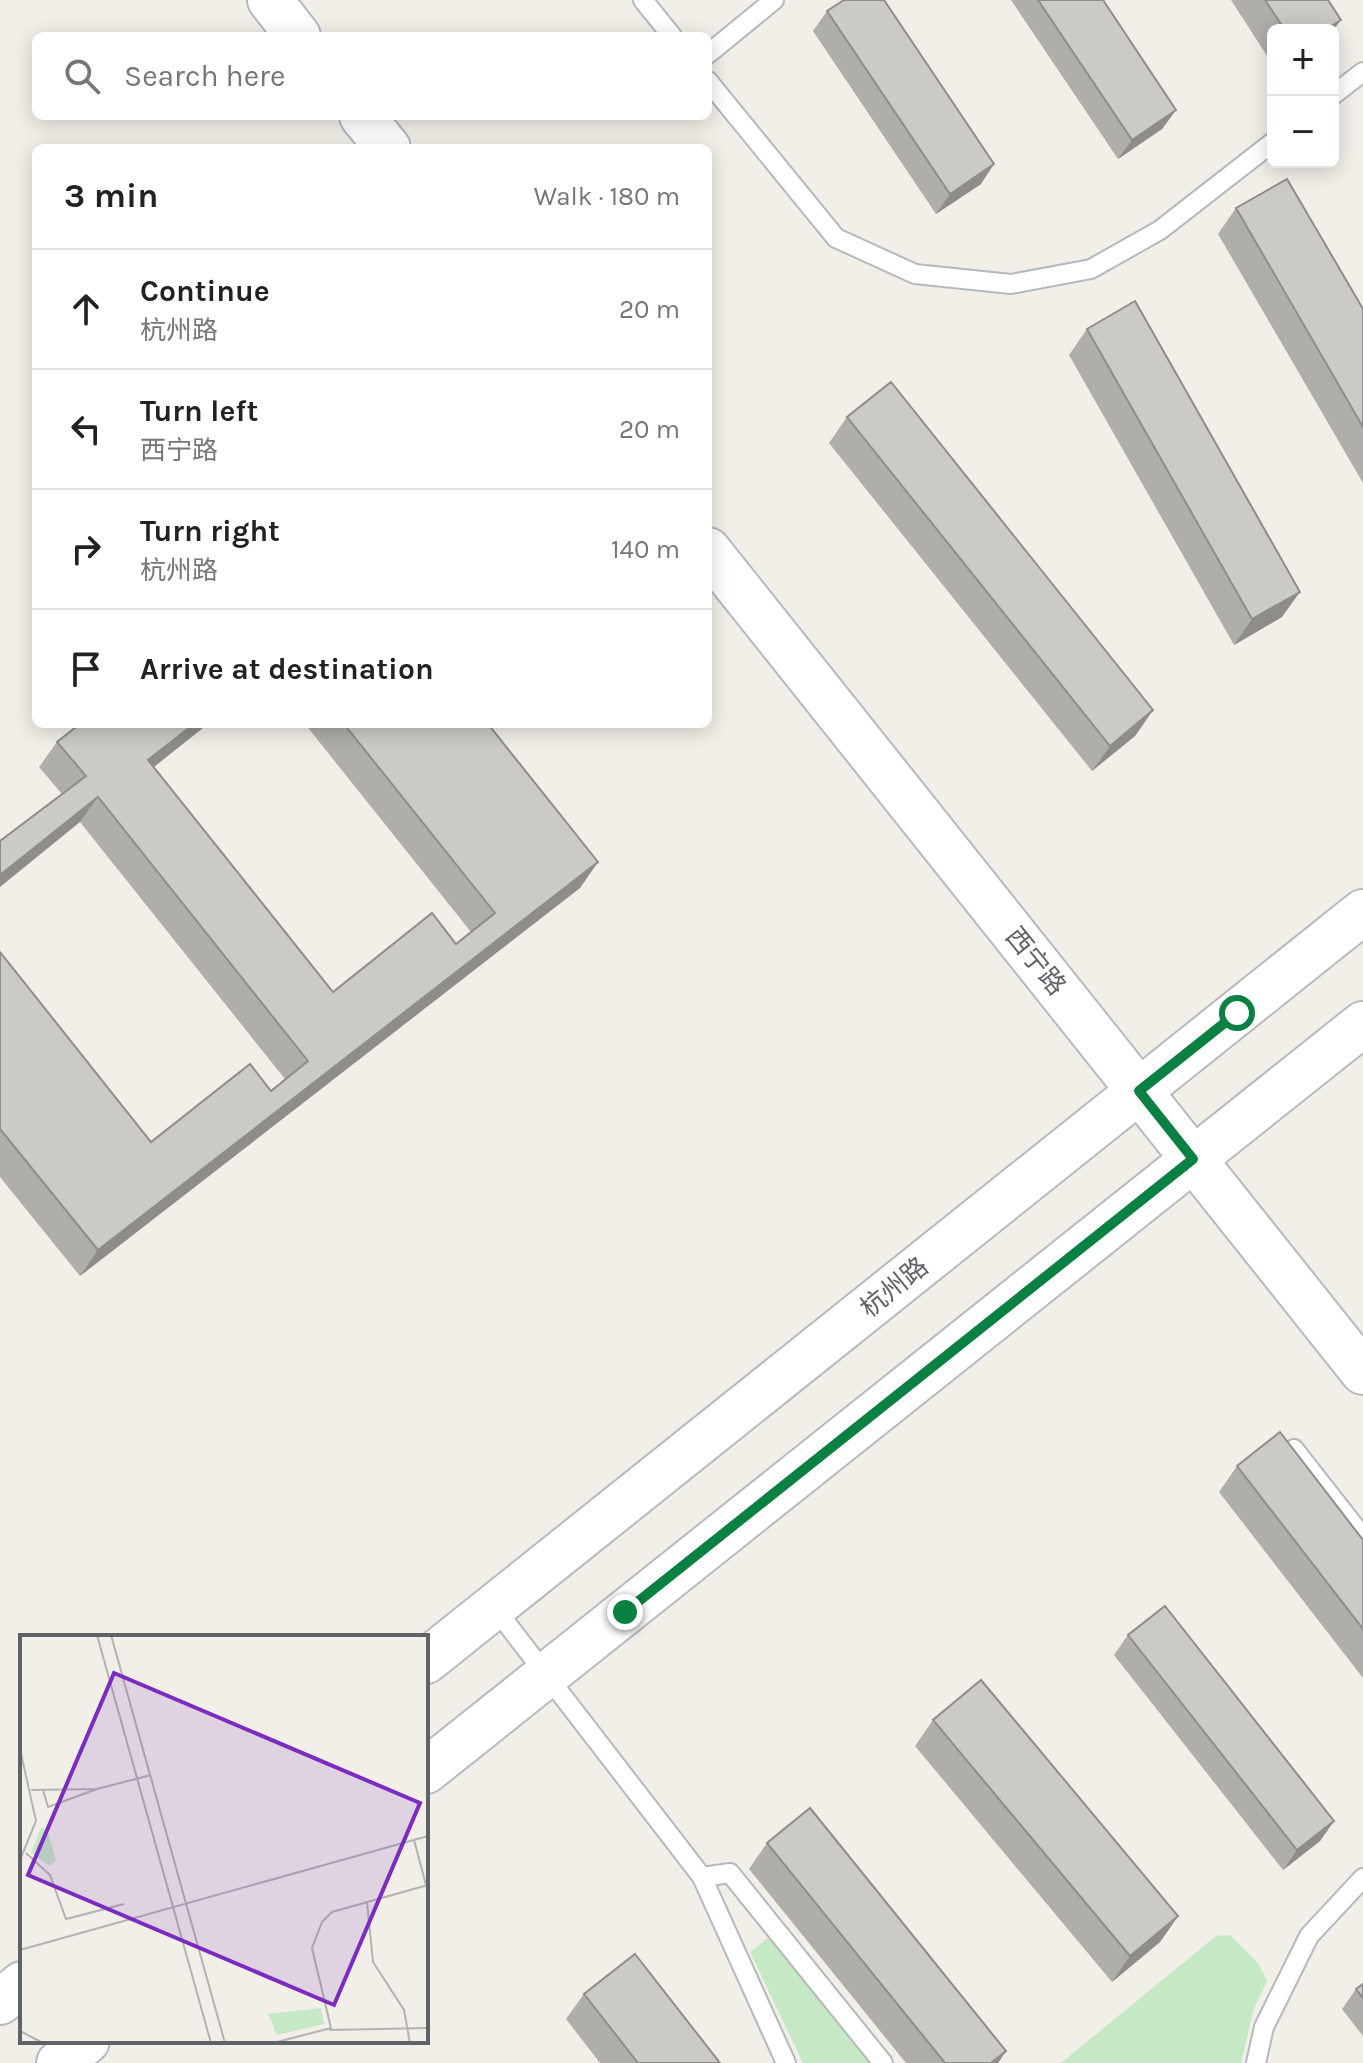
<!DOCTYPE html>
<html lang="en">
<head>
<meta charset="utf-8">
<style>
	body { margin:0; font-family:Karla,"Noto Sans SC",sans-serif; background:#f2f2f2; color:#222 }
	.controls { position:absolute; right:24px; top:24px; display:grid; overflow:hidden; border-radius:12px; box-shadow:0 4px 20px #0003 }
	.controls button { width:72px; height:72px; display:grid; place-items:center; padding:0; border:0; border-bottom:2px solid #e0e0e0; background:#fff; color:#222; font:40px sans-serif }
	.stop { position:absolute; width:24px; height:24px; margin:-18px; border:6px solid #0b8043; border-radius:50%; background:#fff }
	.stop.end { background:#0b8043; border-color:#fff; box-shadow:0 2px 8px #0008 }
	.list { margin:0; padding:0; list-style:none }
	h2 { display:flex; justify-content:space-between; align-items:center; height:104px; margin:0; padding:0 32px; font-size:34px }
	h2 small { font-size:26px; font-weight:400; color:#767676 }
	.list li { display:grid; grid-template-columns:52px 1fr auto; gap:24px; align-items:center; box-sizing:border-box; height:120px; padding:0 32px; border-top:2px solid #e0e0e0 }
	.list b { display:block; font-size:30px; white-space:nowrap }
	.list p { margin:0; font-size:26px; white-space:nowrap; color:#767676 }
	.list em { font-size:26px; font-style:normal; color:#767676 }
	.icon { flex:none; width:44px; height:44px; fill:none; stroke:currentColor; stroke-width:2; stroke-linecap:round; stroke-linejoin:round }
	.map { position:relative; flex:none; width:1363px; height:2063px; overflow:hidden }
	.search { position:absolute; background:#fff; box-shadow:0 4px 20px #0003; left:32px; top:32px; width:680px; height:88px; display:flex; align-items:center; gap:20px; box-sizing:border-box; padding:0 28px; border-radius:12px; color:#767676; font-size:30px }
	.panel { position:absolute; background:#fff; box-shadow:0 4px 20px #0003; left:32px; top:144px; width:680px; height:584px; border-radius:12px }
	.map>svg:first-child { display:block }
	.green { fill:#c5e8c5 }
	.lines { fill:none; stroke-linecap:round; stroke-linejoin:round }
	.lane-casing { stroke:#b5b8bc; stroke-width:22 }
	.secondary-casing { stroke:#b6babf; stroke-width:48 }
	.lane { stroke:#fff; stroke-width:18 }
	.secondary { stroke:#fff; stroke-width:44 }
	.wall { fill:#afaea9 }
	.shaded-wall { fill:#8f8d8a }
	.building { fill:#cccac5; stroke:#8f8d8a; stroke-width:2 }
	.route { stroke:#0b8043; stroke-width:10 }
	.labels { text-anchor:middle; stroke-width:6; stroke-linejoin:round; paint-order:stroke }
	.street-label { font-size:26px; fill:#5f6368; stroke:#fff }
	.inset-road { fill:none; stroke:#b3b3b1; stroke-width:2 }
	.view { fill:#7b2cbf; fill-opacity:0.15; stroke:#7b2cbf; stroke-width:4 }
	.inset-edge { fill:none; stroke:#5f6368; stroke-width:4 }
</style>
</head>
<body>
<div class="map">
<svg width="1363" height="2063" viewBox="0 0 1363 2063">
	<rect width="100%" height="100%" fill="#f1efe8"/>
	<g class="green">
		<path d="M1230 1935 1258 1963 1267 1981 1254 2008 1241 2063H1061L1216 1936Z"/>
		<path d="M769 1937 869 2063H803L750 1952Z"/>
	</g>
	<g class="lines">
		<g class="lane-casing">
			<g id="lane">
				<path d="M643 0 672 36"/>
				<path d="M708 54 774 0"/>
				<path d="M708 81 836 238 915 274 1011 284 1091 269 1160 230 1273 142"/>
				<path d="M1333 95 1363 72"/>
				<path d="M1294 1449 1363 1537"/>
				<path d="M494 1607 702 1877 786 2063"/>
				<path d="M702 1877 730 1873 883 2063"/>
				<path d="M1256 2063 1264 2027 1309 1936 1363 1878"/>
			</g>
		</g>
		<g class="secondary-casing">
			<g id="secondary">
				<path d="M270 0 298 36"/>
				<path d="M362 116 388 148"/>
				<path d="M708 550 1363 1372"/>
				<path d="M426 1661 1363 912"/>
				<path d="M426 1771 1363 1024"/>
				<path d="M0 2002 22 1984"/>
				<path d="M59 2063 87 2041"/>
			</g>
		</g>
		<use href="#lane" class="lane"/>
		<use href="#secondary" class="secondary"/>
	</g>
	<g class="wall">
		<path d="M1011 0H1103L1176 110 1162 129 1118 159Z"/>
		<path d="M1231 0H1328L1333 30H1273V65Z"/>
		<path d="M827 11 981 184 936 214 813 31Z"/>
		<path d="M1236 208 1363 309V483L1218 234Z"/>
		<path d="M1087 329 1282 617 1234 645 1069 355Z"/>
		<path d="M847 417 1153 710 1135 736 1092 771 829 443Z"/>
		<path d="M305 724H488L580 888 80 1276 0 1177V952L151 1142 271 1091 285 1079 80 822 62 794 39 767 57 742 154 767 333 992 456 944 471 932Z"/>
		<path d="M1237 1466 1363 1540V1678L1219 1492Z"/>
		<path d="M1128 1635 1334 1821 1320 1841 1283 1870 1114 1655Z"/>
		<path d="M933 1720 1178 1916 1160 1942 1112 1982 915 1746Z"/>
		<path d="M767 1843 1006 2051 998 2063H906L749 1869Z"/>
		<path d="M1363 1984V2036L1342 2009 1356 1989Z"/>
		<path d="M584 1994 720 2063H600L566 2019Z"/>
	</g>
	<g class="shaded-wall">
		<path d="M1341 20 1333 30H1325Z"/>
		<path d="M1176 110 1162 129 1118 159 1132 140Z"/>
		<path d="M994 164 981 184 936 214 950 194Z"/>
		<path d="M1300 592 1282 617 1234 645 1252 619Z"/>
		<path d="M1153 710 1135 736 1092 771 1110 746Z"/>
		<path d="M194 724H208L130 786 148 760Z"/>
		<path d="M98 797 80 822 0 887V875Z"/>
		<path d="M598 862 580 888 80 1276 98 1250Z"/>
		<path d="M1334 1821 1320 1841 1283 1870 1297 1850Z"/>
		<path d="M1178 1916 1160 1942 1112 1982 1130 1956Z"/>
		<path d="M1006 2051 998 2063H991Z"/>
	</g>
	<g class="building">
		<path d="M844 0H884L994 164 950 194 827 11Z"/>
		<path d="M1038 0H1103L1176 110 1132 140Z"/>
		<path d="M1265 0H1328L1341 20 1325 30H1285Z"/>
		<path d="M1287 179 1363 309V427L1236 208Z"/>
		<path d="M1135 301 1300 592 1252 619 1087 329Z"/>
		<path d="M891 382 1153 710 1110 746 847 417Z"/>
		<path d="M80 724H139L142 727 146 724H194L148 760 333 992 432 913 456 944 495 913 344 724H488L598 862 98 1250 0 1129V952L151 1142 250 1064 271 1091 308 1061 98 797 0 875V841L86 776 57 742Z"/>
		<path d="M1280 1432 1363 1540V1629L1237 1466Z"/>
		<path d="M1165 1606 1334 1821 1297 1850 1128 1635Z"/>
		<path d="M981 1680 1178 1916 1130 1956 933 1720Z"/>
		<path d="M810 1808 1006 2051 991 2063H945L767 1843Z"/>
		<path d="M635 1954 720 2063H638L584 1994Z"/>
		<path d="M1363 1984V1998L1356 1989Z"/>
	</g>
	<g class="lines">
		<path class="route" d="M625 1612 1193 1159 1139 1091 1237 1013"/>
	</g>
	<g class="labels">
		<g class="street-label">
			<text transform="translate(1036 961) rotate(51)" y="9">西宁路</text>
			<text transform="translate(894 1287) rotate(-39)" y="9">杭州路</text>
		</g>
	</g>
	<g transform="translate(20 1635)">
		<rect width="408" height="408" fill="#f1efe8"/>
		<path d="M21 193 27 194 36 226 29 231 11 217ZM301 373 304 389 257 400 248 379Z" fill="#c5e8c5"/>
		<path class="inset-road" d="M77 0 191 408M91 0 205 408M0 114 16 186 0 225M11 155 77 154 131 140M23 155 28 172 77 154M394 205 406 250M6 218 30 240 46 284 104 269M347 267 353 327 384 375 390 408M0 315 408 201M309 395 408 393M0 396 23 408M253 408 311 393 292 313 302 287 312 277 408 250"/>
		<path class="view" d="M94 38 400 168 314 370 8 240Z"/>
		<rect width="408" height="408" class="inset-edge"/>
	</g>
</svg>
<div class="controls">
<button>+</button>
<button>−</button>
</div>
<div class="stop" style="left:1237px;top:1013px"></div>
<div class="stop end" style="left:625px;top:1612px"></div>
<div class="search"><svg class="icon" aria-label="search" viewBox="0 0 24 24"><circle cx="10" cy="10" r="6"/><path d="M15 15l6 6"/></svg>Search here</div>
<section class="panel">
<h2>3 min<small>Walk · 180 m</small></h2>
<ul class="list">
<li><svg class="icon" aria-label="ahead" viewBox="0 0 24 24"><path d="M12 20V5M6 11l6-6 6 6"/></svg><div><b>Continue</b><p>杭州路</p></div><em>20 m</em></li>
<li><svg class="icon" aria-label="left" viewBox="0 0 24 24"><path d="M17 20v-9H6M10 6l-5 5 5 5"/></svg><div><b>Turn left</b><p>西宁路</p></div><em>20 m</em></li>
<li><svg class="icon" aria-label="right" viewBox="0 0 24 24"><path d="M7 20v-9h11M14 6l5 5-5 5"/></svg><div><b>Turn right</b><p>杭州路</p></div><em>140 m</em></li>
<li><svg class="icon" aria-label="arrive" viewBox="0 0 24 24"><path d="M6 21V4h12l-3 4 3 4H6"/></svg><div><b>Arrive at destination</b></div></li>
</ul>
</section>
</div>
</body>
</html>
